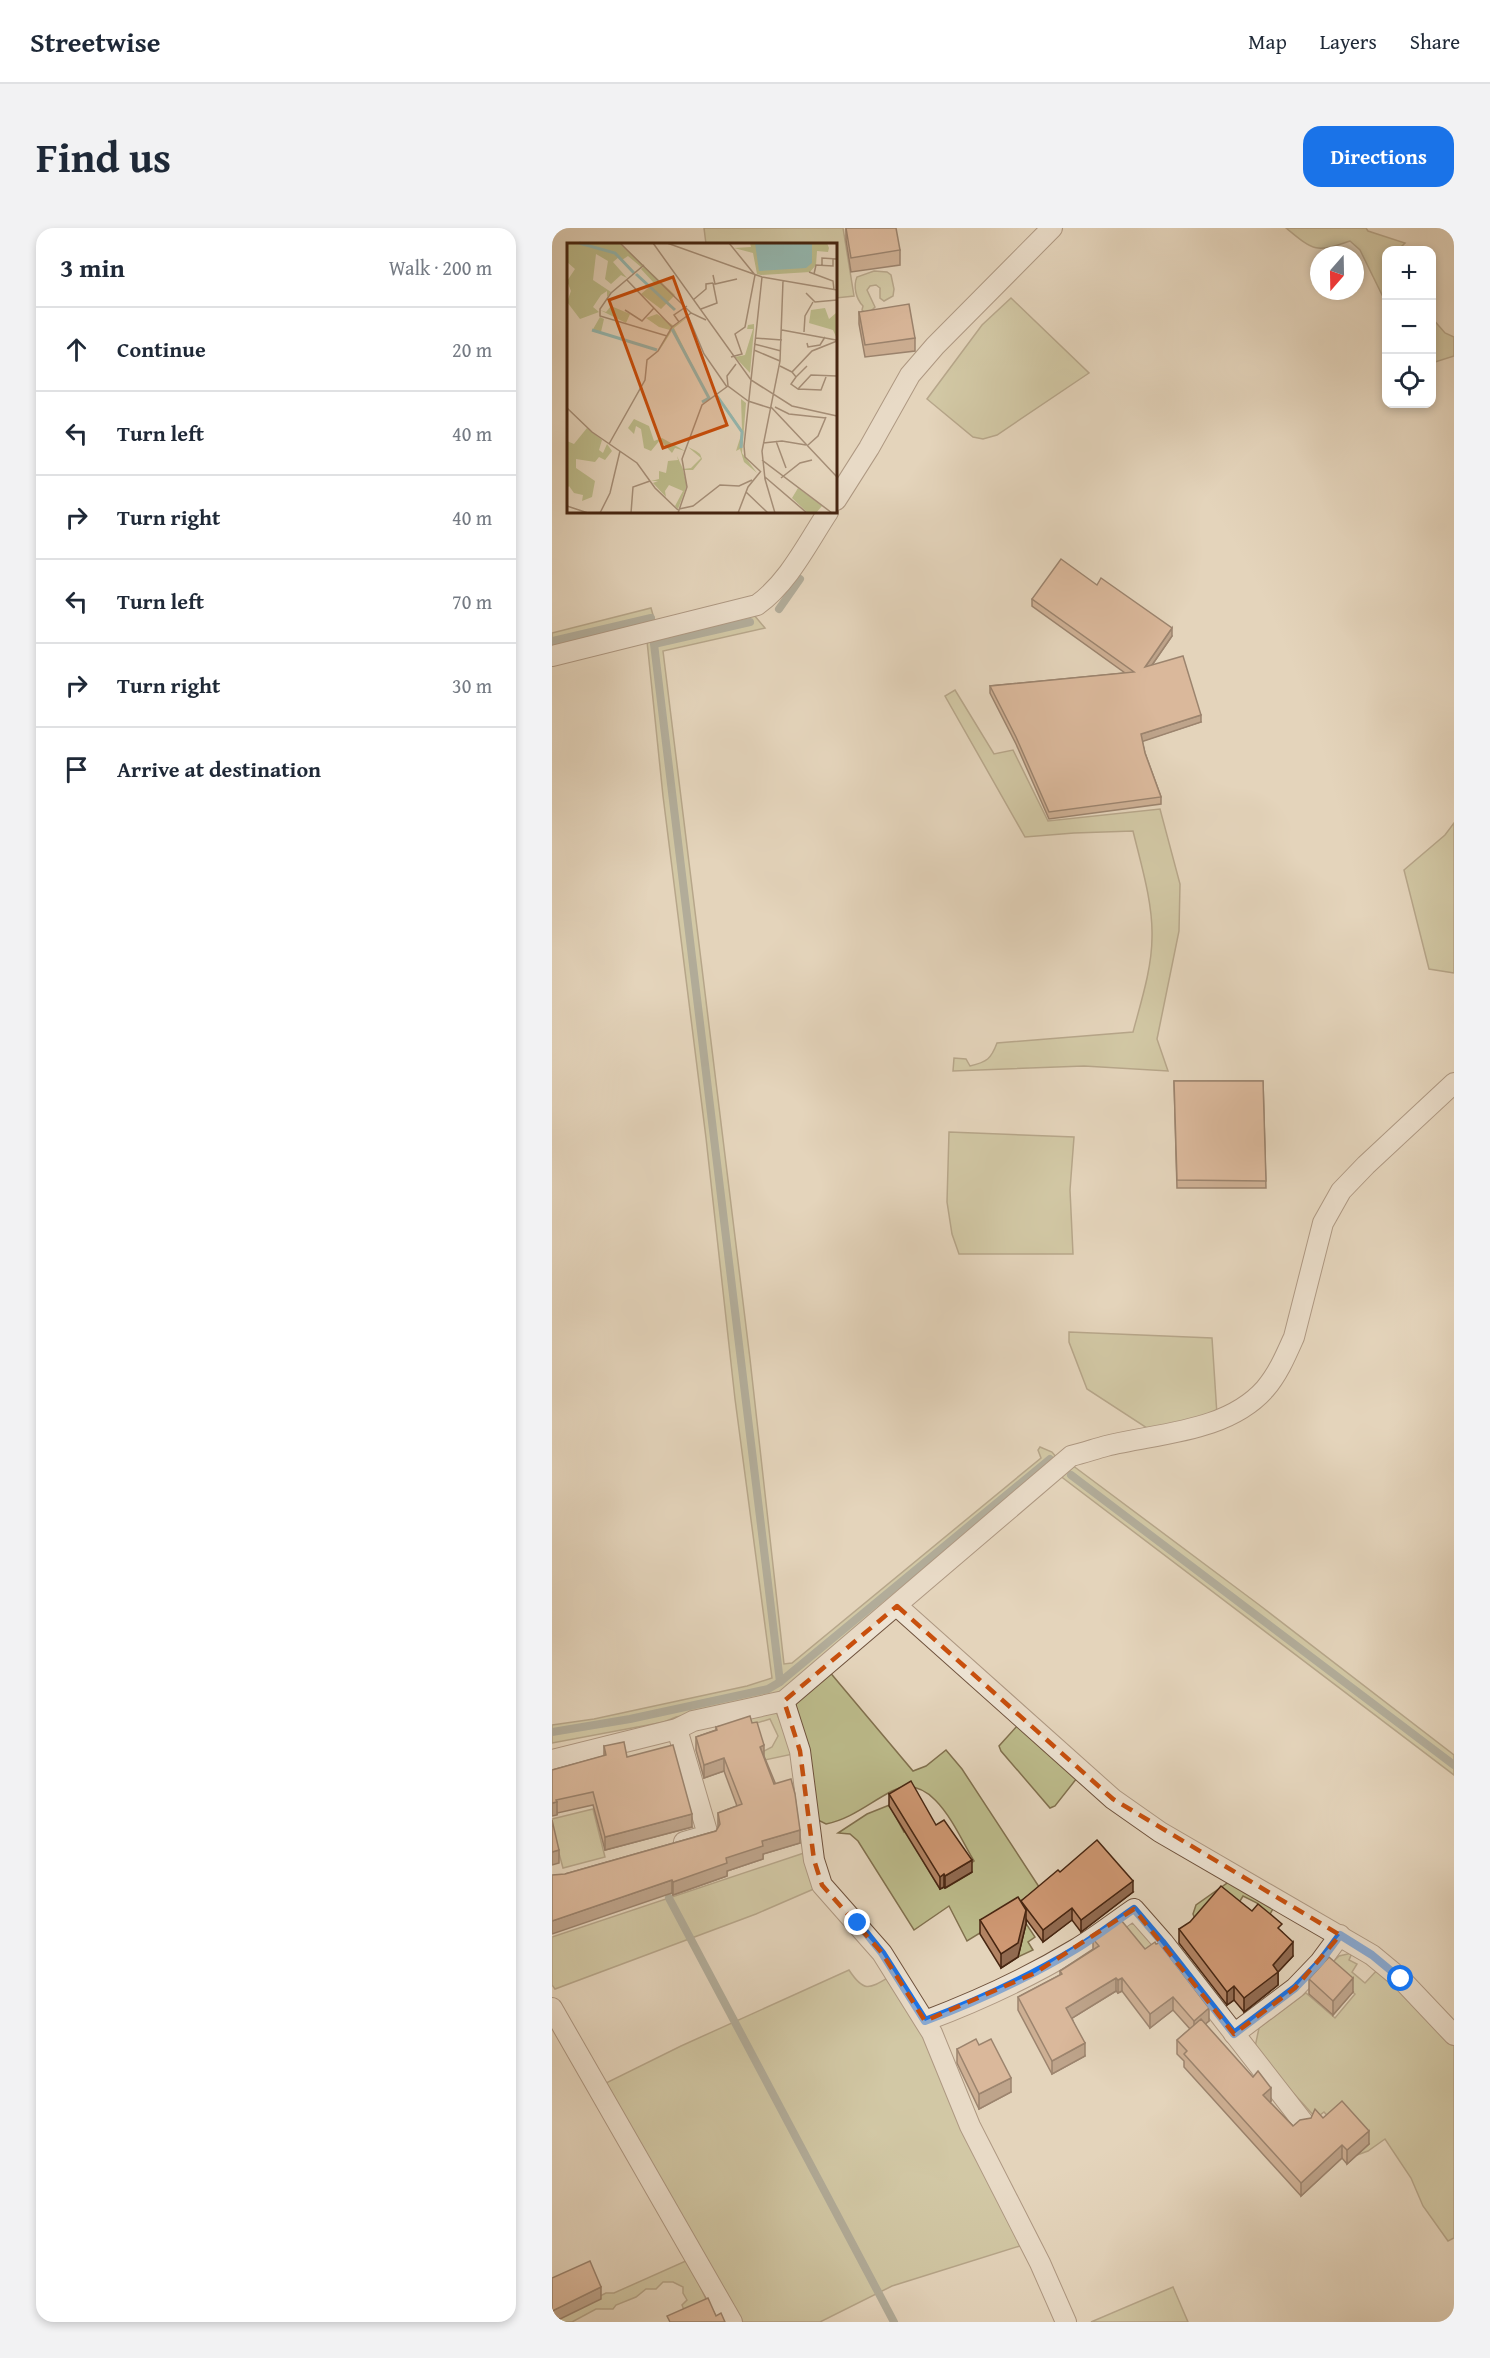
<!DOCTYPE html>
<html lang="en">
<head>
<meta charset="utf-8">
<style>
	body { margin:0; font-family:"Gentium Book Plus",serif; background:#f2f2f3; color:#1f2937 }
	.controls { position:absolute; right:18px; top:18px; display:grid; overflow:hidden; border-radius:12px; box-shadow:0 3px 9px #0003 }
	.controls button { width:54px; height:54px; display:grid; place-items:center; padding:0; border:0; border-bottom:2px solid #e0e1e3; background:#fff; color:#1f2937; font:30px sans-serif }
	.compass { position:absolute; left:758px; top:18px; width:54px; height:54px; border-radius:50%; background:#fff; box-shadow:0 3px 9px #0003; rotate:200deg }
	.stop { position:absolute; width:18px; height:18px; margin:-14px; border:4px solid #1a73e8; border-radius:50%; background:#fff }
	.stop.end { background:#1a73e8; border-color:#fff; box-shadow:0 2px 6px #0008 }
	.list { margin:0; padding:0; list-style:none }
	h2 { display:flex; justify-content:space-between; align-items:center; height:78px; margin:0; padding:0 24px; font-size:26px }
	h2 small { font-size:20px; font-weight:400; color:#747a83 }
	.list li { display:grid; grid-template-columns:39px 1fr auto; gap:18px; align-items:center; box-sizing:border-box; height:84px; padding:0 24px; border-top:2px solid #e0e1e3 }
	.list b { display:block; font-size:22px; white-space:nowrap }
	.list em { font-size:20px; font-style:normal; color:#747a83 }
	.icon { flex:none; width:33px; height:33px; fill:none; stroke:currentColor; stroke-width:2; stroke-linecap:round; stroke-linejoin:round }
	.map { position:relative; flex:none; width:902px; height:2094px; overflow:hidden; border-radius:18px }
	header { display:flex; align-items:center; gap:36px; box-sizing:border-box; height:84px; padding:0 30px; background:#fff; border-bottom:2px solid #e0e1e3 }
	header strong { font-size:28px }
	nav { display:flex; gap:33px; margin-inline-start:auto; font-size:21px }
	.intro { display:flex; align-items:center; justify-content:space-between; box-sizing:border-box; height:144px; padding:0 36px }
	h1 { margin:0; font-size:42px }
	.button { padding:15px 27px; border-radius:18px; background:#1a73e8; color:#fff; font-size:21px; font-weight:700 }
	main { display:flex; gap:36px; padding:0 36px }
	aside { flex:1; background:#fff; border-radius:18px; box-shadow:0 3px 9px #0003 }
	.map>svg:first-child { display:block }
	.green { fill:#bcbb8b; stroke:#81704e; stroke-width:1.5 }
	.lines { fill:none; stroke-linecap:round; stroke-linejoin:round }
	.stream { stroke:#757d70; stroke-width:8 }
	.street-casing { stroke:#6e513c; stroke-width:22 }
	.street { stroke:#ede3d3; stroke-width:20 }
	.wall { fill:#b28363; stroke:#462511; stroke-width:1.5 }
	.shaded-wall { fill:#916a50; stroke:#462511; stroke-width:1.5 }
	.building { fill:#cf9873; stroke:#462511; stroke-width:1.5 }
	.route { stroke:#1a73e8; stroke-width:8 }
	.marked { fill:none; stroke:#c84f0d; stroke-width:4.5; stroke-dasharray:12 8; stroke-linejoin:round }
	.inset-river { fill:none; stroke:#95b8b0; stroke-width:3 }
	.inset-road { fill:none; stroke:#a58e77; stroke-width:1.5 }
	.view { fill:#c84f0d; fill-opacity:0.15; stroke:#c84f0d; stroke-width:3 }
	.inset-edge { fill:none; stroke:#462511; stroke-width:3 }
</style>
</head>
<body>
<header>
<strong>Streetwise</strong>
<nav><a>Map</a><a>Layers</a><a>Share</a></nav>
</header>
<div class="intro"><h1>Find us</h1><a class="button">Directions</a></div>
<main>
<aside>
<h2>3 min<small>Walk · 200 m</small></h2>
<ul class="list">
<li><svg class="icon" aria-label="ahead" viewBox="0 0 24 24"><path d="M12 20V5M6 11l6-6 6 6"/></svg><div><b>Continue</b></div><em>20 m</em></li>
<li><svg class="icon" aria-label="left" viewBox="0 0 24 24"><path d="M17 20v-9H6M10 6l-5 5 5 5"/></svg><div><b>Turn left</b></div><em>40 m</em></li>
<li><svg class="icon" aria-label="right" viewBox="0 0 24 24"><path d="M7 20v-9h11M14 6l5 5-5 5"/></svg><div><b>Turn right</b></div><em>40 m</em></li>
<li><svg class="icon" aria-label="left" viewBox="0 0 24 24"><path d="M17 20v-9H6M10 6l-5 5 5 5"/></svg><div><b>Turn left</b></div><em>70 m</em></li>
<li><svg class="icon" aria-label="right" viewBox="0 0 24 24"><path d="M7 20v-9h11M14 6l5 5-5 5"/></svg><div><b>Turn right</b></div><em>30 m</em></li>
<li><svg class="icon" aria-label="arrive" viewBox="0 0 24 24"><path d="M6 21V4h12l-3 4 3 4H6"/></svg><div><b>Arrive at destination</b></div></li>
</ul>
</aside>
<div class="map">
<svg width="902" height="2094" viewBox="0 0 902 2094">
	<rect width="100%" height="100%" fill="#e4d4bb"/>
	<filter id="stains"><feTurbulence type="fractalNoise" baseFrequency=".00333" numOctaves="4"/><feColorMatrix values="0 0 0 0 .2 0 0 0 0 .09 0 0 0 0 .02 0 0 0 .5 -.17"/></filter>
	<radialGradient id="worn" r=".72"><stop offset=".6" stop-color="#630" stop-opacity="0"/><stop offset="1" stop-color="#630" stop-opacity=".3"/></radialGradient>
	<g class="green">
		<path d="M152 0H291L302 68 284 70V16H154Z"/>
		<path d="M734 0H814L816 3 853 15 848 20V22H834V75L808 22 798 13C763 25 762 23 734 0Z"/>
		<path d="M322 43 335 44 339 47 342 61 341 68 332 73 328 70V60L324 57 318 58 315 62 323 79 315 87 310 82 311 78C304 71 301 58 305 49Z"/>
		<path d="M459 70 537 145 445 207 431 211 421 209 375 171 430 97Z"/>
		<path d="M880 90 893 105 902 109V128L880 135Z"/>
		<path d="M99 380 103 394 0 421V405Z"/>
		<path d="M202 387 213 400 111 423 198 1131 232 1436 240 1435 489 1230 486 1222 488 1219 500 1224 505 1230 279 1426 226 1465 205 1472 124 1489 112 1494 0 1515V1497L42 1491 195 1458 220 1450 183 1171 154 910 111 568 95 413Z"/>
		<path d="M403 462 442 526 461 522 496 593 608 581 628 656 627 703 605 811 616 843 532 838 401 843 402 830 414 831 418 838C435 834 439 831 445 815L581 804C589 774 600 740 600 709 601 675 589 636 581 603L522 605 473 609 393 468Z"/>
		<path d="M902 595V745L877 741 852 642 893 607Z"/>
		<path d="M397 904 522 909 518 962 521 1026H407L400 1006 395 974Z"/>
		<path d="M517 1104 660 1110 665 1187 601 1204 535 1161 517 1114Z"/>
		<path d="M520 1237 706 1376 902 1527V1547L507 1247Z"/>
		<path d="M276 1442 361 1543 374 1538 394 1522 410 1541 491 1665 469 1688 483 1709 476 1714 481 1722 466 1729 454 1689 415 1713 397 1678 362 1702 306 1613 298 1606 286 1605 315 1586 345 1574 338 1578 352 1604 367 1596 392 1604 364 1621 388 1661 392 1659 394 1660 419 1645 415 1638 422 1633C405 1605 381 1542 340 1563 317 1575 299 1591 274 1596L266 1592 241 1477Z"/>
		<path d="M223 1481 241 1526 213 1532 210 1524 220 1519 226 1508 218 1491 195 1498 179 1495Z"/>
		<path d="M466 1497 525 1550 503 1578 498 1580 449 1523 447 1518Z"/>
		<path d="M41 1581 53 1629 11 1640 0 1600V1591Z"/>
		<path d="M252 1625 264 1660 204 1686 3 1761 0 1757V1709Z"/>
		<path d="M681 1651 723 1677 716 1690 705 1675 691 1668 685 1678 643 1691 641 1686 644 1677Z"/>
		<path d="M572 1695 587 1697 606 1724 593 1734Z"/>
		<path d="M800 1725 797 1732 805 1736 800 1744 813 1755 827 1740 902 1813V2010L896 2013 871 1978 859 1950 833 1911 816 1923 805 1927 817 1916 781 1894 772 1884 764 1890 722 1844 703 1819 707 1800 754 1765 783 1790 803 1766 774 1741 787 1728Z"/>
		<path d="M297 1742C312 1765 317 1761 339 1748L377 1808 471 2017 340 2058 268 2094H189L54 1855 129 1818Z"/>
		<path d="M136 2032 159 2082 134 2087 130 2077 135 2072 131 2065V2059L121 2054H111L104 2061H94L84 2069 64 2077 61 2081H44L20 2094H2L48 2068 54 2065H62Z"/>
		<path d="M621 2059 636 2094H539Z"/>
	</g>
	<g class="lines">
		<g class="stream">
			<path d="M227 381 248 351"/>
			<path d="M198 394 102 416 228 1454 498 1231"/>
			<path d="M0 413 99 390"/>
			<path d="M519 1247 902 1537"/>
			<path d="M0 1504 78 1491 216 1461 228 1454"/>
			<path d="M117 1670 342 2094"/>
		</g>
		<g class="street-casing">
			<g id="street">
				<path d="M284 272 317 220 358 147 383 118 500 0"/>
				<path d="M0 428 205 377C236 355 255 316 276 284"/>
				<path d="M345 1378 561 1571 608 1604 820 1727 849 1751 902 1807"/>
				<path d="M232 1473 248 1523 262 1632 270 1657 330 1725 380 1805 418 1898 488 2035 514 2094"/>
				<path d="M125 1501 156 1607 132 1614"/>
				<path d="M0 1532 125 1501 141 1493 232 1473 519 1228C531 1225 543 1221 554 1218 606 1205 675 1204 713 1161 726 1146 734 1127 742 1109L771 995 789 963 814 937 902 855"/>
				<path d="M0 1780 180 2094"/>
				<path d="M373 1793C426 1773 476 1750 524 1721 544 1709 563 1694 582 1681L611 1714 751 1894"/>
				<path d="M682 1806 743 1760 768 1734 788 1707"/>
			</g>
		</g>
		<use href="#street" class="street"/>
	</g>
	<g class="wall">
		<path d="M294 0 348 22V37L299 44 294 12Z"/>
		<path d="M307 84 363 110V123L313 129 307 96Z"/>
		<path d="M545 357 620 408 600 437 649 494 590 513 593 525 609 569V576L497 591 464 516 438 465V458L573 445 480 378V371Z"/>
		<path d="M622 853H711L714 960H625Z"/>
		<path d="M164 1499 212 1528 248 1615 211 1626V1631L175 1643V1648L121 1667 120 1665 13 1646 164 1603 166 1599V1585L185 1578 172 1543 152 1550 144 1522V1509L164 1502Z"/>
		<path d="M52 1518 75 1529 140 1599 53 1622 41 1577 5 1585V1587L0 1542 52 1528Z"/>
		<path d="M337 1566 384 1597 420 1644 393 1660 392 1659 388 1661 337 1578Z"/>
		<path d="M508 1644 581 1664 529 1704 520 1692 491 1714 474 1691V1696L466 1729 449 1740 428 1706V1692L469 1674V1673Z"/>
		<path d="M700 1683 730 1704 741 1728 726 1744V1757L692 1784 682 1772 675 1777 627 1715V1701Z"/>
		<path d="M541 1711 593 1721 657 1793 653 1796 719 1873 718 1874 741 1898 771 1890 817 1916 795 1936 790 1930 749 1968 632 1839V1833L625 1826V1812L638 1801 621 1782 598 1800 570 1763 566 1765 564 1763 520 1790 533 1828 500 1846 466 1782V1769L508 1747V1743L541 1721Z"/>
		<path d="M757 1751 801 1764 781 1787 757 1766Z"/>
		<path d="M427 1817 459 1864 427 1881 405 1835V1821Z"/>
	</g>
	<g class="shaded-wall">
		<path d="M620 400V408L593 447V439Z"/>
		<path d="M649 487V494L589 514V506Z"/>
		<path d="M212 1517V1530L208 1519Z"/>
		<path d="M172 1530V1543L152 1550V1537Z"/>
		<path d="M5 1574V1587L0 1588V1575Z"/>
		<path d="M140 1586V1599L53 1622V1609Z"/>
		<path d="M248 1602V1615L211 1626V1631L175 1643V1648L121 1667V1654L210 1613Z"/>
		<path d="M7 1622V1635L0 1637V1624Z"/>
		<path d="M420 1632V1644L393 1660V1648Z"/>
		<path d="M392 1646V1659L388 1661V1649Z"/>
		<path d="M120 1652V1665L0 1706V1693Z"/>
		<path d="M581 1653V1664L529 1704V1692Z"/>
		<path d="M520 1680V1692L491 1714V1702Z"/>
		<path d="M474 1682V1696L466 1729 449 1740V1726Z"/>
		<path d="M741 1714V1728L726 1744V1757L692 1784V1770Z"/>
		<path d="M564 1750V1763L514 1794V1780Z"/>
		<path d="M570 1750V1763L566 1765V1752Z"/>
		<path d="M801 1750V1764L781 1787V1773Z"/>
		<path d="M682 1758V1772L675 1777V1764Z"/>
		<path d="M621 1769V1782L598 1800V1786Z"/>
		<path d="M657 1780V1793L642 1806V1793Z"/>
		<path d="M533 1815V1828L500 1846V1833Z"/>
		<path d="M459 1850V1864L427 1881V1866Z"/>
		<path d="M719 1860V1873L711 1881V1867Z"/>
		<path d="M817 1903V1916L795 1936V1922Z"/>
		<path d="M790 1917V1930L749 1968V1955Z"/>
		<path d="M49 2059V2071L2 2094H0V2083Z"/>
	</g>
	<g class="building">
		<path d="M294 0H344L348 22 299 30Z"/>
		<path d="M357 76 363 110 313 117 307 84Z"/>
		<path d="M509 331 545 357 549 350 620 400 593 439 631 428 649 487 589 506 593 525 609 569 497 584 464 509 438 458 582 444 480 371Z"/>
		<path d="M622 853H711L714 953 625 952Z"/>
		<path d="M198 1488 200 1495 205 1494 212 1517 208 1519 222 1556 239 1551 243 1566 248 1602 210 1613 211 1618 174 1630 175 1635 121 1654 120 1652 0 1693V1647L13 1646 164 1603 168 1596 166 1585 190 1576 172 1530 152 1537 144 1509 165 1502 164 1499Z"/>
		<path d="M72 1514 75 1529 121 1517 140 1586 53 1609 41 1564 4 1572 5 1574 0 1575V1542L54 1527 52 1518Z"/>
		<path d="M359 1553 384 1597 392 1592 420 1632 393 1648 392 1646 388 1649 337 1566Z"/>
		<path d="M0 1592 7 1622 0 1624Z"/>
		<path d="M545 1612 581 1653 529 1692 520 1680 491 1702 469 1673 506 1642 508 1644Z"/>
		<path d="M669 1658 700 1683 706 1676 717 1685 730 1696 726 1700 741 1714 721 1737 726 1744 692 1770 682 1758 675 1764 627 1701 638 1694Z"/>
		<path d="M466 1669 474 1682 466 1715 449 1726 428 1692Z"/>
		<path d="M569 1692 593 1721 603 1714 604 1716 607 1715 657 1780 642 1793 621 1769 598 1786 570 1750 566 1752 564 1750 514 1780 533 1815 500 1833 466 1769 510 1746 508 1743 547 1718 541 1711Z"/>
		<path d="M777 1729 801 1750 781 1773 757 1751Z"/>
		<path d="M649 1791 701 1849 706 1843 719 1860 711 1867 741 1898 748 1892 759 1890 763 1881 771 1890 790 1873 817 1903 795 1922 790 1917 749 1955 632 1826 635 1823 625 1812Z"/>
		<path d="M424 1811 427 1817 439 1811 459 1850 427 1866 405 1821Z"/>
		<path d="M38 2033 49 2059 0 2083V2050Z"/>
		<path d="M156 2070 164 2088 169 2085 173 2094H118L115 2088Z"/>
	</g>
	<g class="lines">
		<path class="route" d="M306 1695 330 1725 373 1793C426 1773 476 1750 524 1721 544 1709 563 1694 582 1681L610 1714 682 1806 743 1760 768 1734 788 1707 820 1727 849 1751"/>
	</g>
	<path d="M0 0H902V2094H0ZM345 1378 561 1571 788 1707 743 1760 682 1806 582 1681 483 1745 373 1793 330 1725 270 1657 262 1632 248 1523 232 1473Z" fill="#e4d4bb" fill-opacity=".55" fill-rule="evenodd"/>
	<path class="marked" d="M345 1378 561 1571 788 1707 743 1760 682 1806 582 1681 483 1745 373 1793 330 1725 270 1657 262 1632 248 1523 232 1473Z"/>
	<g transform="translate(15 15)">
		<rect width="270" height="270" fill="#e4d4bb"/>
		<path d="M0 0H52L76 22 74 24 61 13 55 17 52 14 46 19 60 35 54 32 44 41 38 36 41 18 29 11 26 37 44 49 40 54V48L34 52 26 64 32 69 13 76 0 59 4 48 0 38 8 26 0 19ZM183 0H260L262 5 261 9 250 8 249 22 243 29 194 32 190 31 186 10 167 5 184 4ZM77 23 108 52 94 66 74 51 87 40 74 26ZM44 63 63 71 59 80 33 67 39 69ZM258 65 262 76 269 70 270 96 266 87 242 80 244 67ZM90 71 107 83 121 74 107 85 142 155 136 160 141 155 106 86 92 108 103 87 92 84 79 75ZM33 74 37 76 34 89 92 107 25 88ZM187 81V86L183 130 168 114 178 112 186 86H180L181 82ZM151 152 175 187 174 156 179 160 175 210 190 230 177 219 173 206 169 208 175 189ZM67 176 82 183 87 198 95 195 118 208 108 205 105 210 93 197 84 208 77 205 74 186 69 183 67 191 61 185ZM20 185 35 197 32 207 36 210 40 201 45 208 38 217 32 214 28 219 9 216V225L28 238 25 254 15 258 16 252 7 250 2 243 0 246V198L7 201ZM121 204 129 208 133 211 135 216 126 227H116L120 242 111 266 108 263 116 248 102 242 98 248 99 254 86 240 91 238H84L92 236V228L99 230 101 218 111 217 110 213 116 226 124 225 134 215ZM231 245 255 263 249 270H241L225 255Z" fill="#bcbb8b"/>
		<path d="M188 0H245V20L239 25 192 28Z" fill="#95b8b0"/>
		<path class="inset-river" d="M12 0 48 10 67 30M69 31 108 67M105 86 142 155 135 159M25 87 90 107M150 153 175 189 174 205"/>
		<path class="inset-road" d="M53 0 124 70 139 77M86 0 184 137 225 163 270 173M100 0 195 34 270 47M162 0 188 32 178 84 168 91 175 111 164 114M77 22 44 50 33 66V73L100 93M255 22V15L270 16M242 29 266 38 267 47M247 31 249 22 266 23V16M146 32 148 41 170 36M60 37 105 84M239 50 248 59 270 57M126 57 139 46V41L146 40M134 66 150 60 146 40M58 67 75 78 87 65M121 73 137 111 160 144M112 79 107 72 120 63M215 87 269 97M237 89 238 73 246 59M188 95 215 97M240 100 241 104 253 102 258 94M187 101 214 108M187 107 213 118M169 121 160 133 161 143 181 158M213 123 225 129 245 108 270 98M225 129 229 134 240 123M229 134 224 141 231 146 244 132 270 133M231 146 254 147 259 134M181 158 203 165M204 164 270 234M208 164 222 171 259 175M0 165 25 189 70 220 88 245 111 267M209 198 219 225M196 200 215 198 239 202M42 201 78 137 80 117 91 108 105 84 124 70M241 202 251 193 259 174M195 217 265 270M193 228 178 214 177 203 195 34M198 234 240 270M214 235 233 220 245 217M179 249 201 270M0 263 21 270M112 266 126 263 153 242 172 243 185 237M33 270 43 250 53 208M64 270 66 244 83 238M111 270 120 244 115 216 135 162 161 143M171 270 181 244 194 228M208 270 198 236 195 208 213 118 216 38"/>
		<path class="view" d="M106 34 160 182 96 205 42 57Z"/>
		<rect width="270" height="270" class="inset-edge"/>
	</g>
	<rect width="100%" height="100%" filter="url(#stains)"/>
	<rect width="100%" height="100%" fill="url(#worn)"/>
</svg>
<div class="controls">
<button>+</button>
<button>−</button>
<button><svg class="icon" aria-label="locate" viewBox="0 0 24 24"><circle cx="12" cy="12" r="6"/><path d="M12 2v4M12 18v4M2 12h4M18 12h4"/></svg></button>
</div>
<svg class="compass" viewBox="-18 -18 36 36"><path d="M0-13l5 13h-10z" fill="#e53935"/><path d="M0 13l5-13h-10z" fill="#747a83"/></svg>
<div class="stop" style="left:849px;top:1751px"></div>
<div class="stop end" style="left:306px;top:1695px"></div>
</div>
</main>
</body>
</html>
